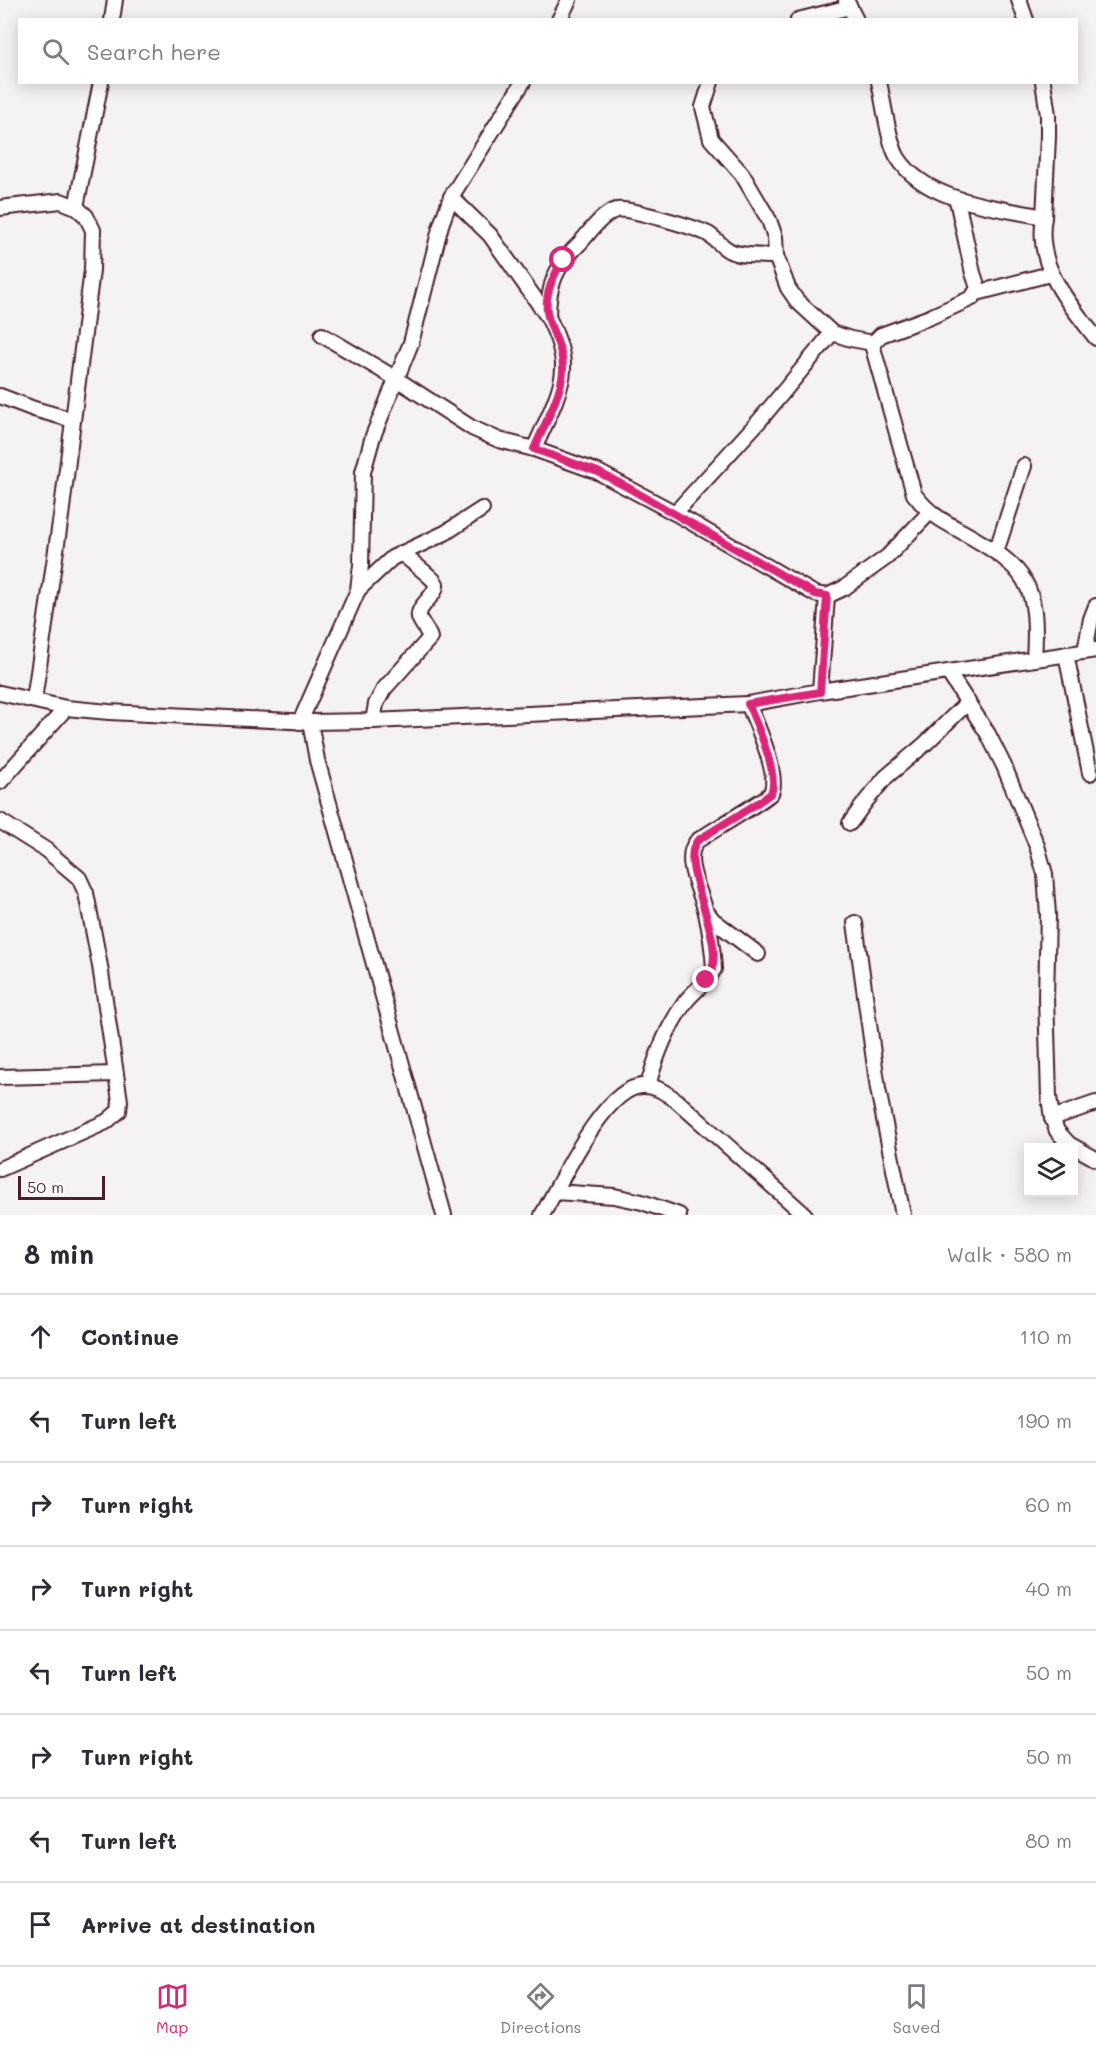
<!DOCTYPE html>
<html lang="en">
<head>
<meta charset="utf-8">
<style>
	body { margin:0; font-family:Mali,sans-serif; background:#f2f2f3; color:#2b2b33 }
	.controls { position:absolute; right:18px; bottom:18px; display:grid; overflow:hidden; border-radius:0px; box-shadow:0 3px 15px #0003 }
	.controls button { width:54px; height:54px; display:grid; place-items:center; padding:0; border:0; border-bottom:2px solid #e1e1e2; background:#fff; color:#2b2b33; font:30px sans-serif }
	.scale { position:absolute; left:18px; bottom:15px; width:87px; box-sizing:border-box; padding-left:6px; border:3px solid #4a1f2b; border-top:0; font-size:16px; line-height:21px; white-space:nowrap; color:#4a1f2b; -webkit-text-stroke:4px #fff; paint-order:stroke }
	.stop { position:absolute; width:18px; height:18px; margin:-14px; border:4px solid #db2777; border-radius:50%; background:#fff }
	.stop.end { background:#db2777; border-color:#fff; box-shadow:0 2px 6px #0008 }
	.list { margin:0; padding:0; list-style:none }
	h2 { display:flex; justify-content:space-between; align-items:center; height:78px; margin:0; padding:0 24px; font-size:26px }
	h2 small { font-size:20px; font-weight:400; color:#7c7c81 }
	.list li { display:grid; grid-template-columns:39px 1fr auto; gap:18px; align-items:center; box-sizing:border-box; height:84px; padding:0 24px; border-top:2px solid #e1e1e2 }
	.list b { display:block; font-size:22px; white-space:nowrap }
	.list em { font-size:20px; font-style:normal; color:#7c7c81 }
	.icon { flex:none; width:33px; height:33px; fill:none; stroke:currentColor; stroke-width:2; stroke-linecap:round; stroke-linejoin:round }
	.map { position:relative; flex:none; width:1096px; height:1215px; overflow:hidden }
	.search { position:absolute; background:#fff; box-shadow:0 3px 15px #0003; left:18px; right:18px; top:18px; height:66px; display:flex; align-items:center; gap:15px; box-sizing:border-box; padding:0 21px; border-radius:0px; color:#7c7c81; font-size:22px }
	.sheet { height:750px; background:#fff }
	nav { display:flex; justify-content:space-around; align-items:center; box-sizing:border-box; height:84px; border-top:2px solid #e1e1e2; background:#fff; font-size:16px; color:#7c7c81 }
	nav a { display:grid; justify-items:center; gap:3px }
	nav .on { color:#db2777 }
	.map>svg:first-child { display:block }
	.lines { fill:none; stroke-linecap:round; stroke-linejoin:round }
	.minor-casing { stroke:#4a1f2b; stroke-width:18 }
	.minor { stroke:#fff; stroke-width:14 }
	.route { stroke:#db2777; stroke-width:8 }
</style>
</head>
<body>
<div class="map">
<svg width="1096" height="1215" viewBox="0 0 1096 1215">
	<rect width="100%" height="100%" fill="#f4f2f2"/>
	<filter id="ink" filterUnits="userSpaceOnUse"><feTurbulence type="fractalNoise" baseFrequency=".0167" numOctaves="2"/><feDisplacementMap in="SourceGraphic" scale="12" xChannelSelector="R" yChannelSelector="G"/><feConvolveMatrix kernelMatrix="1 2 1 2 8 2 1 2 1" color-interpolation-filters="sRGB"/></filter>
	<g filter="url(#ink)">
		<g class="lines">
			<g class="minor-casing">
				<g id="minor">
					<path d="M846 0 856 20"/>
					<path d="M1019 0 1026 20"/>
					<path d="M112 20 115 0"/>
					<path d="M559 20 569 0"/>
					<path d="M798 20 850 7"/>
					<path d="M711 82 703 107 711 139 742 174 769 220 775 237 776 256 788 288 797 301 832 333 851 339 873 343"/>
					<path d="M879 82C884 103 888 142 898 158 927 203 997 207 1044 217"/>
					<path d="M1043 82 1048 115V137L1044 217C1035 266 1068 302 1096 338"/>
					<path d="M451 197 490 235 548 317C556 333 564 352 563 370 562 392 543 428 534 449"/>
					<path d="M957 200 973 273 978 288 972 298 930 317 881 335 873 343V348L914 494C928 513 941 520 961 531 1027 568 1039 583 1034 659"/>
					<path d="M76 207 101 82"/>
					<path d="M0 208 61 201 76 207 86 216 93 230 92 270 61 516 34 700"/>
					<path d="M977 293 1050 274"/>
					<path d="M548 317C548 284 556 266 579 244 590 232 601 215 616 210 627 207 697 228 708 234 716 239 722 247 730 251 743 257 762 255 776 256"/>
					<path d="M322 335 395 378 472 428 499 440 534 449 598 472 675 513 815 594 827 596 844 588 887 557 929 513"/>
					<path d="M0 396 34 409 73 420"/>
					<path d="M675 513 760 420 832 333"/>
					<path d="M996 552 1024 466"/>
					<path d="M358 590 392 558 445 533 482 509"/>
					<path d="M1085 651 1091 619 1096 606"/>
					<path d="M1066 654 1090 773"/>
					<path d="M948 672 988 734 1004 766 1037 846 1045 874 1048 915 1046 997 1049 1097 1052 1118 1057 1131 1069 1144 1096 1159"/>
					<path d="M820 691 827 596"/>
					<path d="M0 693 66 708 109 712 310 722 373 721 748 704 820 691 1096 650"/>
					<path d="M373 721 376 704 384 689 430 638C428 630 421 624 419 617 417 605 437 596 436 584 436 580 407 558 401 553"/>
					<path d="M300 722 358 590 361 565 363 472 373 436 411 343 441 225 451 197 523 82"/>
					<path d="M310 722 317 760 444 1215"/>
					<path d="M0 782 66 708"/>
					<path d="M0 821 46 850 79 878 86 893 100 966 120 1101 119 1111 106 1122 0 1169"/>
					<path d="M850 823 866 801 886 777 925 744 968 702"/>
					<path d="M706 911 713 920 758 954"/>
					<path d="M855 923 878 1089 903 1215"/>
					<path d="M0 1077 116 1074"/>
					<path d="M648 1086C656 1055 667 1027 686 1001 695 990 707 982 714 969 713 950 710 931 706 913 702 892 681 860 697 841 707 834 768 798 771 793 780 776 756 722 748 704"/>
					<path d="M1052 1118 1096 1103"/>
					<path d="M555 1192 614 1196 642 1202 679 1215"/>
					<path d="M542 1215C560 1185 603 1088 642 1086 656 1085 665 1093 676 1100L805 1215"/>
				</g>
			</g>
			<use href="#minor" class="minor"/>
		</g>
	</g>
	<g class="lines" filter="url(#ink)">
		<path class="route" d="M563 260C553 276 543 298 548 317 553 335 564 351 563 371 562 392 543 428 534 449L598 472 627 487 815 594 827 596 820 692 748 704C756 722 780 776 771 793 768 798 707 834 697 841 676 866 734 950 706 980"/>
	</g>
</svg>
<div class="controls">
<button><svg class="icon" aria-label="layers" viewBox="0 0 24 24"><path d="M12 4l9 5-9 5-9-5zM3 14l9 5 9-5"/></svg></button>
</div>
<div class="scale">50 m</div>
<div class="stop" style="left:563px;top:260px"></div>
<div class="stop end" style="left:706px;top:980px"></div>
<div class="search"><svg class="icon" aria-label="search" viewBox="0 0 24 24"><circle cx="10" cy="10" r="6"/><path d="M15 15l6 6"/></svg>Search here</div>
</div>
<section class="sheet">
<h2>8 min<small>Walk · 580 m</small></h2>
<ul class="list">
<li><svg class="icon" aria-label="ahead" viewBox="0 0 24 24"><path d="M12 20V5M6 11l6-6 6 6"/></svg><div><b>Continue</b></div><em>110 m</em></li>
<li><svg class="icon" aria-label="left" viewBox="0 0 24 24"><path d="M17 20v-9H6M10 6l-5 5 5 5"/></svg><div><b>Turn left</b></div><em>190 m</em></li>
<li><svg class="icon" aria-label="right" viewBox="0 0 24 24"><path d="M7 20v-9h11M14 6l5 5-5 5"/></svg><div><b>Turn right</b></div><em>60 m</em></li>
<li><svg class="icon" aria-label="right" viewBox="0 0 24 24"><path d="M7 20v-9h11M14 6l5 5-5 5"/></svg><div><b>Turn right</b></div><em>40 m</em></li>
<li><svg class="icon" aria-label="left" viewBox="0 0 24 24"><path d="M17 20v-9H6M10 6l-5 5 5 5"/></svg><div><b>Turn left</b></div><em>50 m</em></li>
<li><svg class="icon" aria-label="right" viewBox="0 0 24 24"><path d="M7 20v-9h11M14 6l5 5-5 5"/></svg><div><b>Turn right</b></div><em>50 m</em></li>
<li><svg class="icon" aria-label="left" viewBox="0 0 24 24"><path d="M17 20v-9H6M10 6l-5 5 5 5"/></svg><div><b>Turn left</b></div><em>80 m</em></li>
<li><svg class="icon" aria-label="arrive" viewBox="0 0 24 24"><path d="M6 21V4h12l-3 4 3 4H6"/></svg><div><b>Arrive at destination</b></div></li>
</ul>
</section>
<nav>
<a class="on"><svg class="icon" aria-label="map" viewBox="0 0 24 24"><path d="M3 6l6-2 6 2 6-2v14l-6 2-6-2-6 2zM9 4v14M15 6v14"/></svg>Map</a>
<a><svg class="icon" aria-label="directions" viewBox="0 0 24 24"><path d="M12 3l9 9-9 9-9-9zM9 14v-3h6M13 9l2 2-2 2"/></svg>Directions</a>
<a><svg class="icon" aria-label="saved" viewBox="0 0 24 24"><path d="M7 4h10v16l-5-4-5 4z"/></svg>Saved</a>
</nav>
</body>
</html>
